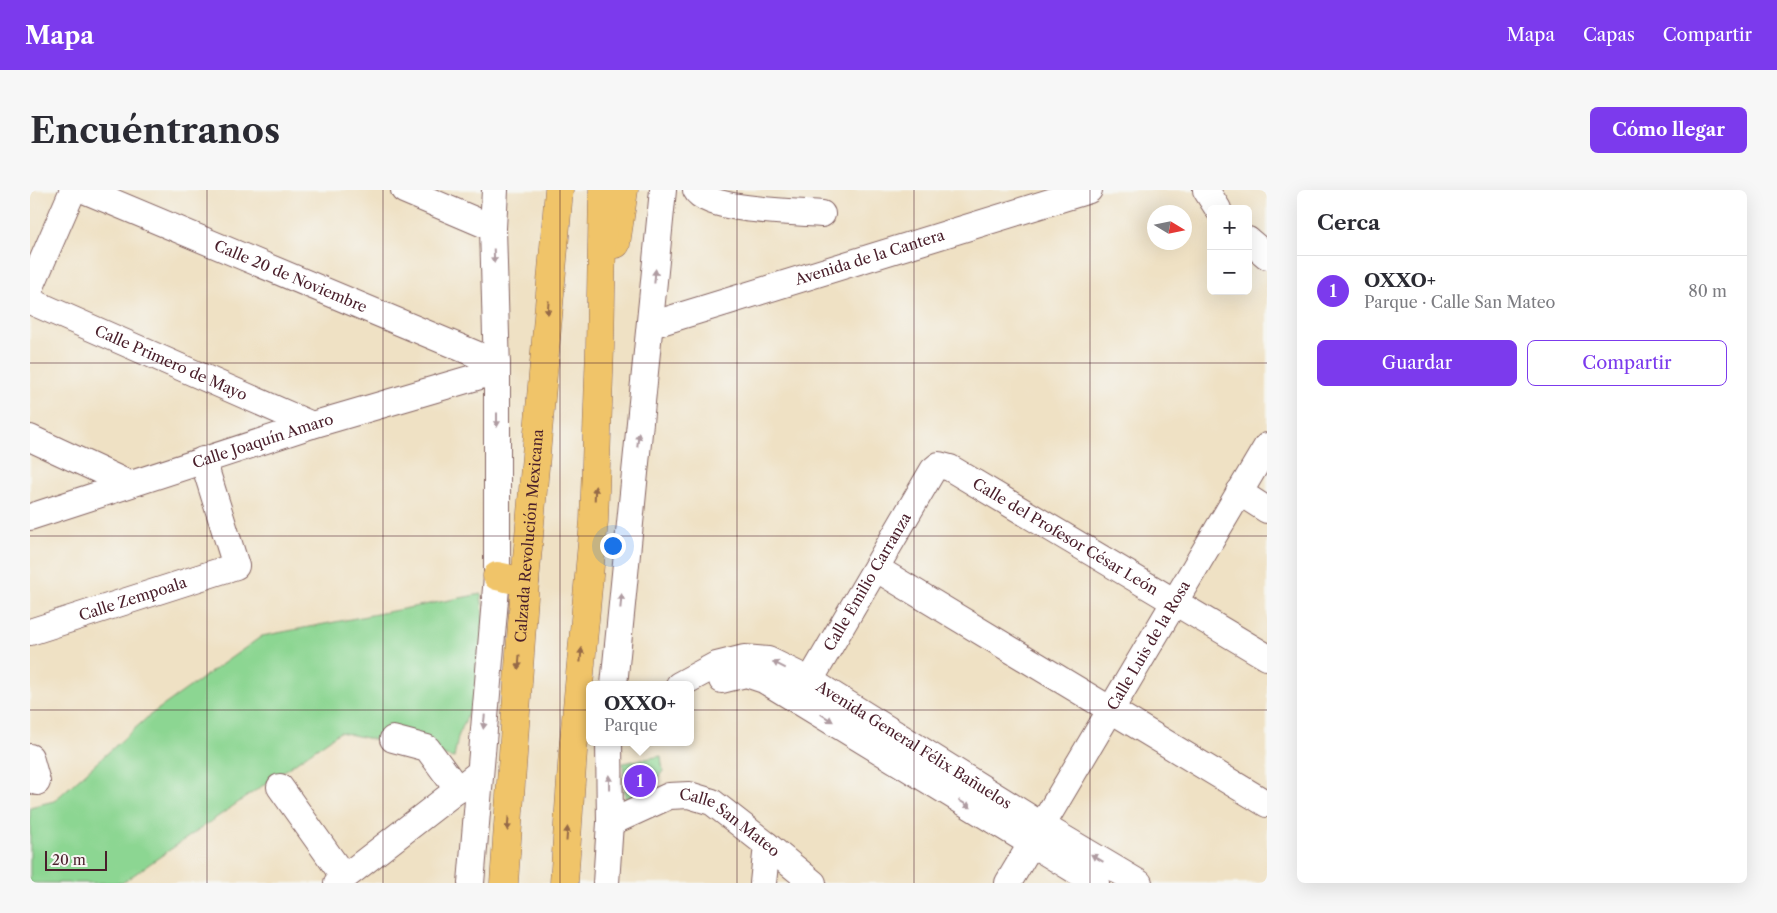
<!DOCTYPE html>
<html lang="es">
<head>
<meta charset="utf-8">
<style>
	body { margin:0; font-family:"Libre Caslon Text",serif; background:#f7f7f7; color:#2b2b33 }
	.controls { position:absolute; right:15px; top:15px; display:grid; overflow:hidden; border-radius:8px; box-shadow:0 5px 20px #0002 }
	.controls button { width:45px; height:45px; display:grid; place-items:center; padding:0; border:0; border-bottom:1px solid #e1e1e2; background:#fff; color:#2b2b33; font:25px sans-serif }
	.compass { position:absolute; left:1117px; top:15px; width:45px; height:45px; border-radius:50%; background:#fff; box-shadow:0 5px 20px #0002; rotate:100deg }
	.scale { position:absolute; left:15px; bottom:12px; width:62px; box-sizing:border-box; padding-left:5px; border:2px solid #4a1f2b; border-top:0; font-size:14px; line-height:18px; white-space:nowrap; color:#4a1f2b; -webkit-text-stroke:4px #f6f6f2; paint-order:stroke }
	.you { position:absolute; left:582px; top:355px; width:18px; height:18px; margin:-12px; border:4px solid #fff; border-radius:50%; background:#1a73e8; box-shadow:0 0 0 8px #1a73e833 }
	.badge { display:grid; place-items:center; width:32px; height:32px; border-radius:50%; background:#7c3aed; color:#fff; font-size:16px; font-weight:700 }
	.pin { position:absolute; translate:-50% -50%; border:2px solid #fff; box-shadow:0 1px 5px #0006 }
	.popup { position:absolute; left:556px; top:491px; width:108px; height:65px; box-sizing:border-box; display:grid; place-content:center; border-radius:8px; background:#fff; filter:drop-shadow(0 1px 4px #0005); font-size:16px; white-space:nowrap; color:#7c7c81 }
	.popup b { font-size:19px; color:#2b2b33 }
	.popup::after { content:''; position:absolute; left:50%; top:100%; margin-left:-10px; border:10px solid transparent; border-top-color:#fff }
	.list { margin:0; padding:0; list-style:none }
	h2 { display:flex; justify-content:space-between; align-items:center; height:65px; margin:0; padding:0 20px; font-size:21px }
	h2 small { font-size:16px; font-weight:400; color:#7c7c81 }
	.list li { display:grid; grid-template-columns:32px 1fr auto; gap:15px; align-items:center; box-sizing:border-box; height:70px; padding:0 20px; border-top:1px solid #e1e1e2 }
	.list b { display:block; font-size:19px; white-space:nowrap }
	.list p { margin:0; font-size:16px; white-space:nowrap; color:#7c7c81 }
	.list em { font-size:16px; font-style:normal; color:#7c7c81 }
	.actions { display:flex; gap:10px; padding:15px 20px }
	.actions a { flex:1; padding:11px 0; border:1px solid #7c3aed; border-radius:8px; text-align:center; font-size:18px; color:#7c3aed }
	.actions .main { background:#7c3aed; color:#fff }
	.map { position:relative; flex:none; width:1237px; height:693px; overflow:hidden; border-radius:8px }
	header { display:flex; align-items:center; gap:30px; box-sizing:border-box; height:70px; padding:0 25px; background:#7c3aed; color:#fff }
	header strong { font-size:24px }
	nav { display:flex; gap:28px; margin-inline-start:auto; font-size:18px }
	.intro { display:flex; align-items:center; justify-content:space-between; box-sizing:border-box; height:120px; padding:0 30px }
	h1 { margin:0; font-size:35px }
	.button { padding:12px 22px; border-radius:8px; background:#7c3aed; color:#fff; font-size:18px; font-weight:700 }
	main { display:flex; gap:30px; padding:0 30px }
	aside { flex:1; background:#fff; border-radius:8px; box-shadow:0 5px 20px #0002 }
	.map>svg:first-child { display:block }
	.green { fill:#8cd692; stroke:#6b7a5e }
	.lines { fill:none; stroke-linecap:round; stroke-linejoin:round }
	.minor-casing { stroke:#846361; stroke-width:28 }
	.major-casing { stroke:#846361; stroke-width:29 }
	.minor { stroke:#fff; stroke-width:26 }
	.major { stroke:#f0c469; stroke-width:28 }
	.oneway { fill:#ae9aa0 }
	.oneway2 { fill:#956947 }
	.grid { fill:none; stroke:#4a1f2b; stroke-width:1; stroke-opacity:0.55 }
	.labels { text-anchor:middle; stroke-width:4.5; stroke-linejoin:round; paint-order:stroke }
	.street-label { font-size:15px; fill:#4a1f2b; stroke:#f6f6f2 }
</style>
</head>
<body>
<header>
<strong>Mapa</strong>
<nav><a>Mapa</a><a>Capas</a><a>Compartir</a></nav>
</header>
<div class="intro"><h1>Encuéntranos</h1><a class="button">Cómo llegar</a></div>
<main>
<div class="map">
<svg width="1237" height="693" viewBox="0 0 1237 693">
	<rect width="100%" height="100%" fill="#f6f6f2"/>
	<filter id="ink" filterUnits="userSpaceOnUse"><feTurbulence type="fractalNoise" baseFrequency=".02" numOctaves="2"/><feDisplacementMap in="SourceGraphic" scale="10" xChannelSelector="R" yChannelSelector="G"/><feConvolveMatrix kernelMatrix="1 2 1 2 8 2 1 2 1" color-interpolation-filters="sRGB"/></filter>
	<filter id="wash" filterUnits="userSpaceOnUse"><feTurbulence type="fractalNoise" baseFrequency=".0096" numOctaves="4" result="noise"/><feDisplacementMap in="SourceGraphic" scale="20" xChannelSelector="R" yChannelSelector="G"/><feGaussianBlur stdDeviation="1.12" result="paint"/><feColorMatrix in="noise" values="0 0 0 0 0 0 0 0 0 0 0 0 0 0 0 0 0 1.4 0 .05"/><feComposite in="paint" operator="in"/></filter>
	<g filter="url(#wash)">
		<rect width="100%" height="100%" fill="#efe1c4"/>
		<g class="green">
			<path d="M451 404 455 438 445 508 428 547 424 568 310 542 92 693H0V617L24 611 120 525 232 446Z"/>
			<path d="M631 566 633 581 618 601 595 609 593 573Z"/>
		</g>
	</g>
	<g filter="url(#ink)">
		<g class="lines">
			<g class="minor-casing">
				<g id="minor">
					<path id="s1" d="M54 0 467 173"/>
					<path d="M374 0 463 38"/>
					<path d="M666 0C676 21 769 22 792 24"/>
					<path d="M1176 0 1188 19"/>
					<path d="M1218 50 1237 66"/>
					<path d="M0 99 43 0"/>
					<path id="s2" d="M0 111 282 235"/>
					<path id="s3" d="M621 135 1059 0"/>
					<path d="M0 248 99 294"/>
					<path d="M1209 302 1237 320"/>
					<path id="s4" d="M0 327 282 235 467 181"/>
					<path d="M847 379 1237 614"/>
					<path id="s5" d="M0 442 206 376 173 270"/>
					<path d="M692 490 716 484 734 490 1066 693"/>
					<path d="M584 495C599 330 618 165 633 0"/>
					<path id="s6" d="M649 495 686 475 714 468 738 470 781 491 1013 636 1109 693"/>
					<path id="s7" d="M768 511 903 280 909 275 920 278 1237 467"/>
					<path d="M363 549 397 558 428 600"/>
					<path d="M0 567 7 592"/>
					<path d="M250 597 314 687"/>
					<path id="s8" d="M580 633 639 606 659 605 682 612 737 655 783 693"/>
					<path d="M307 693 449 583"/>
					<path d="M441 693 467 386V181L463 38 465 0"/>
					<path d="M576 693 580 633 579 552"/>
					<path d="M733 693 737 655"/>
					<path id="s9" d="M978 693 1237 256"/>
				</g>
			</g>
			<g class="major-casing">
				<g id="major">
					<path d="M586 54 594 0"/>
					<path d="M467 386 495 392"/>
					<path id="s10" d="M474 693 495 392 529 0"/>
					<path d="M534 693 543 561 564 331 570 157 573 0"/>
				</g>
			</g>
			<use href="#minor" class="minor"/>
			<use href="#major" class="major"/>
		</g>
		<defs><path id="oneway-solid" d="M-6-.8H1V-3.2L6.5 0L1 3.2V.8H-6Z" transform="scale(1.25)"/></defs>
		<g class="oneway">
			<use href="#oneway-solid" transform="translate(464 66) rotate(88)"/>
			<use href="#oneway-solid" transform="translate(625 86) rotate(-85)"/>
			<use href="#oneway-solid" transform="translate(467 230) rotate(90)"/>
			<use href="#oneway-solid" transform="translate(608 250) rotate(-84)"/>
			<use href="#oneway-solid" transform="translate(591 411) rotate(-85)"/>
			<use href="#oneway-solid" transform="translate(749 475) rotate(-154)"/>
			<use href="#oneway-solid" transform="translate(797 528) rotate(32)"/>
			<use href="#oneway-solid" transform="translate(454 532) rotate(96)"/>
			<use href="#oneway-solid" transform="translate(579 592) rotate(-91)"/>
			<use href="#oneway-solid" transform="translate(935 614) rotate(32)"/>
			<use href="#oneway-solid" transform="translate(1067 668) rotate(-149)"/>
		</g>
		<g class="oneway2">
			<use href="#oneway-solid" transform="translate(518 118) rotate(95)"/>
			<use href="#oneway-solid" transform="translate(565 303) rotate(-88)"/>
			<use href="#oneway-solid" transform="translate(551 465) rotate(-85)"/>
			<use href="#oneway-solid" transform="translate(489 472) rotate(94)"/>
			<use href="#oneway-solid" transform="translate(478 634) rotate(94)"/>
			<use href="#oneway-solid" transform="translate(537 644) rotate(-86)"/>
		</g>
	</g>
	<path class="grid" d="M177 0V693M353 0V693M530 0V693M707 0V693M884 0V693M1060 0V693M0 173H1237M0 346H1237M0 520H1237"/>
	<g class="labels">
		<g class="street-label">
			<text dy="5" stroke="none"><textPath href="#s3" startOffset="229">Avenida de la Cantera</textPath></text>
			<text dy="5" stroke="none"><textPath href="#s1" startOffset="224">Calle 20 de Noviembre</textPath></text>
			<text dy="5" stroke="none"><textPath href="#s2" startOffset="154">Calle Primero de Mayo</textPath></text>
			<text dy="5" stroke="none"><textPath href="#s4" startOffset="245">Calle Joaquín Amaro</textPath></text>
			<text dy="5" stroke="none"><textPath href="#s10" startOffset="348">Calzada Revolución Mexicana</textPath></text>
			<text dy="5" stroke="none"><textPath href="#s7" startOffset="421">Calle del Profesor César León</textPath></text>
			<text dy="5" stroke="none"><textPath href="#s7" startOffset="138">Calle Emilio Carranza</textPath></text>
			<text dy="5" stroke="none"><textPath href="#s5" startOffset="108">Calle Zempoala</textPath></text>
			<text dy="5" stroke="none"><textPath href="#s9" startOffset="276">Calle Luis de la Rosa</textPath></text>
			<text dy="5" stroke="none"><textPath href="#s6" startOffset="264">Avenida General Félix Bañuelos</textPath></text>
			<text dy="5" stroke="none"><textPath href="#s8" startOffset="134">Calle San Mateo</textPath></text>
		</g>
	</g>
</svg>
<div class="controls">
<button>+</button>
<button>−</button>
</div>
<svg class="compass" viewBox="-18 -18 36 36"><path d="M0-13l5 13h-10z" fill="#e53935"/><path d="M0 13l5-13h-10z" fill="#7c7c81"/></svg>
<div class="scale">20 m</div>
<div class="you"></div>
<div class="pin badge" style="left:610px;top:591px">1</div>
<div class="popup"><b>OXXO+</b>Parque</div>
</div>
<aside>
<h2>Cerca<small></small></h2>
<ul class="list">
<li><span class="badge">1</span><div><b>OXXO+</b><p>Parque · Calle San Mateo</p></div><em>80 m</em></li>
</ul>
<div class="actions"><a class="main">Guardar</a><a>Compartir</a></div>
</aside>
</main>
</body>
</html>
